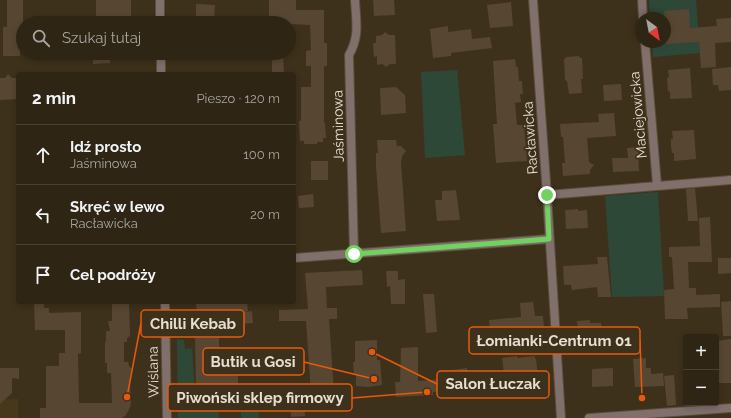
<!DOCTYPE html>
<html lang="pl">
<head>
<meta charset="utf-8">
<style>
	body { margin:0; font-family:Raleway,sans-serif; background:#362d1d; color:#f1f3f6 }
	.controls { position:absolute; right:12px; bottom:12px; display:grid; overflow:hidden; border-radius:4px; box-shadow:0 2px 6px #0003 }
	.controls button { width:36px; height:36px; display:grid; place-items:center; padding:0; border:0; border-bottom:1px solid #494234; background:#2e2514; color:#f1f3f6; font:20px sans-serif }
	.compass { position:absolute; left:635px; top:12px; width:36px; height:36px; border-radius:50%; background:#2e2514; box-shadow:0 2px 6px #0003; rotate:148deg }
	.stop { position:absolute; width:12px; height:12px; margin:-9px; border:3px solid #70d35f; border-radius:50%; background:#fff }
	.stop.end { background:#70d35f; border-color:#fff; box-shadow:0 1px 4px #0008 }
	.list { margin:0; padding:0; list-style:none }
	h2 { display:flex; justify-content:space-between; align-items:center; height:52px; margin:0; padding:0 16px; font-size:17px }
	h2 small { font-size:13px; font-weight:400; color:#a7a5a0 }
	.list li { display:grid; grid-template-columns:26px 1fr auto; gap:12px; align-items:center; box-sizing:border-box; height:60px; padding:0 16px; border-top:1px solid #494234 }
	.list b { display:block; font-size:15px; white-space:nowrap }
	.list p { margin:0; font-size:13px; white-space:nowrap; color:#a7a5a0 }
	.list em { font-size:13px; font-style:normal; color:#a7a5a0 }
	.icon { flex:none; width:22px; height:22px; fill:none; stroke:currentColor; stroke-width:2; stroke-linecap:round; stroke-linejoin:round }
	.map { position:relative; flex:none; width:731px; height:418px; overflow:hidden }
	.search { position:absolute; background:#2e2514; box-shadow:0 2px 6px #0003; left:16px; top:16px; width:280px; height:44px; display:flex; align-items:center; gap:10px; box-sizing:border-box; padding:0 14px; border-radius:22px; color:#a7a5a0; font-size:15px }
	.panel { position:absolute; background:#2e2514; box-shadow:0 2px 6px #0003; left:16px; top:72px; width:280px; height:232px; border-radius:4px }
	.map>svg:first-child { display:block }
	.built { fill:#48381b }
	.green { fill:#2e4838 }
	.building { fill:#574632 }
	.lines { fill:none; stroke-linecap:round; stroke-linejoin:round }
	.minor-casing { stroke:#594d38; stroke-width:10 }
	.tertiary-casing { stroke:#594d38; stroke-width:10 }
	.minor { stroke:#816f6c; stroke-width:8 }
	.tertiary { stroke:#816f6c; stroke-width:8 }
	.route { stroke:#70d35f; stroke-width:5 }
	.labels { text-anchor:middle; stroke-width:3.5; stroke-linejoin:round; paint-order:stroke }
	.street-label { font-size:14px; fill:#e6ded1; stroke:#3e311b }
	.leader { fill:none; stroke:#e8590c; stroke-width:1.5 }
	.callout-dot { fill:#e8590c; stroke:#3e311b; stroke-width:1.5 }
	.callout { fill:#3e311b; stroke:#e8590c; stroke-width:1.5 }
	.callout-label { font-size:15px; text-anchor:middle; font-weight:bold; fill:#e6ded1 }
</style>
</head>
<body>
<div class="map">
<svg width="731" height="418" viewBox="0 0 731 418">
	<rect width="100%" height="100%" fill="#3e311b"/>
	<rect class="built" x="0" y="399" width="18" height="19"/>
	<g class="green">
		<path d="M649 0H696L700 53 653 57 652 42H665V18H650Z"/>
		<path d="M457 70 465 155 425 158 421 72Z"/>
		<path d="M658 192 664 296 612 297 605 196Z"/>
		<path d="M177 339 184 340 185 349 192 348 195 395H218L219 418H178Z"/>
		<path d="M258 395 259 418H241L240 395Z"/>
	</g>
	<g class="building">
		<path d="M7 0H23V37H22V49L20 48V56H3V27H7Z"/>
		<rect x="96" y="0" width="35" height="23"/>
		<path d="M269 0H296V10H324V43H327V66H324V123H325L326 138H323V142H317V144H304V141H300L299 121H301V87H311V66H306V51L311 50 310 25 269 23Z"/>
		<path d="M373 0H394L395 15 374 16Z"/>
		<path d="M511 2 513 26 490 28 487 5Z"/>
		<path d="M196 4 215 5 214 23H196Z"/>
		<path d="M689 9 690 28 717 26 716 19 731 18V42L715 43 716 67 701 68 699 42 666 44 664 11Z"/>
		<path d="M448 26V32L471 29 472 39 490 37 492 48 451 53V56L433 58 430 29Z"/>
		<path d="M385 32 389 35H395L396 64H390L386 67 383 64 377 65V56L374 57 373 43H376V36L382 35Z"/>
		<path d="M93 53H110V63L93 64Z"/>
		<path d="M272 53H283L284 74H272Z"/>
		<path d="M579 56 580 58H582L583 79H581L582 93 569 94 567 81 565 80 564 59 566 58V57Z"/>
		<path d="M515 59 516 67H518L519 81H522L523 94H520L521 102 515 103 517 125H524L527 161 496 163 493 124H497L493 61Z"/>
		<path d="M731 67V90L719 91 718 85H713L712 69Z"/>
		<path d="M690 68 692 98 670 99V91L668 92 667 78 669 77 668 70Z"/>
		<path d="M8 74 12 78H18V99L0 100V78H5Z"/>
		<path d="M621 84 622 100 604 101 603 85Z"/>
		<path d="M396 87 405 95 406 113 381 115 380 88Z"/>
		<path d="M614 113 616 136 587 138 589 162 594 165 590 170V174L563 176 562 163H565L563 137H561L560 124 599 122 598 114Z"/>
		<path d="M694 130 696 159 674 161V153H672L671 146V139H673L672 131Z"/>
		<path d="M377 140H396L397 146H401L406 151 402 156 401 163 406 231 381 233 376 166V153H378Z"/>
		<path d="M638 147 639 171 613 172 612 158H628L627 148Z"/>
		<rect x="311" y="161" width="17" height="19"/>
		<path d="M695 188 698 221H688L686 189Z"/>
		<path d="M456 190 460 220 437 221 435 200H442V191Z"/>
		<path d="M313 194 314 207 299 208 298 196Z"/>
		<path d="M578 209V211L587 210 588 228 566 229 565 210Z"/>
		<path d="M710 217 712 262H688L689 288H696V295L720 294V307L687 308 688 319H665L664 290 674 289 672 257H669V247L700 246 699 218Z"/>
		<path d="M597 257H607L611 297H598L597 287 572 290 571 285H564L563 266 598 264Z"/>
		<path d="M718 258H731V273L718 274Z"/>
		<path d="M362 270 363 285 326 287 327 308H337V319H329L334 392 311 394 306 321H279V310L308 309 305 273Z"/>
		<path d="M386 271H398V280L405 279V304H391L390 286 387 287Z"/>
		<path d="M423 294H434L437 332 426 333Z"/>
		<path d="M731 301V336H723L721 302Z"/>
		<path d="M34 302H44V308H49V313L81 312V353L78 354 79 403H112L111 373H107V363H105V342H106V331H110L108 321H112V302H129L130 336 127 338V342H124V362H128L129 366 132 369 130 377 131 405 126 415 122 418H40V408H46V366H59V353H65V330H35Z"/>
		<path d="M196 302H247L248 311 245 312 252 311 253 323 240 324 239 312 197 314Z"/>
		<path d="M533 302 535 316H543L544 329 490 334 489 320 521 317 520 303Z"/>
		<path d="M590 320V323H601L602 336H596L597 342H582V331H578L577 321Z"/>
		<path d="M195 338H219V372H238V393L200 394 196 390Z"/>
		<path d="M731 339V383H716V341Z"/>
		<path d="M377 340V360H380L382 385 368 387 356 386V375H354L353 362H355V341Z"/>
		<path d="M418 347V381L447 379 446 371 467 368 469 387 433 392V395L396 397 395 382H400L401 348Z"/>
		<path d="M286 354 287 367 282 368 283 374 260 376 258 357Z"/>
		<path d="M517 356V358L535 356V359H536L540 393 528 394V396L507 397 502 358Z"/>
		<path d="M646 358V368H651V374L663 373 664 386 635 387 633 359Z"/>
		<path d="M0 368H19V379L12 378V393L0 404Z"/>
		<path d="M613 368V386L592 387V369Z"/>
		<path d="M674 375 676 405 667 406 664 376Z"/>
		<path d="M304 399 305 416 291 417 290 400Z"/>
	</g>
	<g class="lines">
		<g class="minor-casing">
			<g id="minor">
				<path d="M533 0 547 195 561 418"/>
				<path d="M642 0 643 18"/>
				<path d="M645 42 657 185"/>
				<path d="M547 195 731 180"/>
				<path d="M354 254 349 55C360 36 356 21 355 0"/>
				<path d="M294 258 549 239"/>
			</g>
		</g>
		<g class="tertiary-casing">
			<g id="tertiary">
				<path d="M160 0V23"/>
				<path d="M161 53V74"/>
				<path d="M165 302 167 418"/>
				<path d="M589 418 731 408"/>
			</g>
		</g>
		<use href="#minor" class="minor"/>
		<use href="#tertiary" class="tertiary"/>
	</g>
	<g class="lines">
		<path class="route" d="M354 254 549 239 547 195"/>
	</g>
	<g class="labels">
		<g class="street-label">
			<text transform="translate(638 115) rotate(-95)" y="5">Maciejowicka</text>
			<text transform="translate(338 126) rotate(-91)" y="5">Jaśminowa</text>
			<text transform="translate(530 138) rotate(-94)" y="5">Racławicka</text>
			<text transform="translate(153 372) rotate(-91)" y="5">Wiślana</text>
		</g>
	</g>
	<path class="leader" d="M127 397L141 323M642 398L640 340M374 379L304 362M372 352L437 384M427 392L352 398"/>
	<g class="callout-dot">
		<circle cx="127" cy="397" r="4"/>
		<circle cx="642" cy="398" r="4"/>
		<circle cx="374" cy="379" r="4"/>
		<circle cx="372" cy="352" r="4"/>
		<circle cx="427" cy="392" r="4"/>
	</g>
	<g class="callout">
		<rect x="141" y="310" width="103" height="27" rx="4"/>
		<rect x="469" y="327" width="171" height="27" rx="4"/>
		<rect x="203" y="348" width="101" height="27" rx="4"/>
		<rect x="437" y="371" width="112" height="27" rx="4"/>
		<rect x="168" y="384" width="184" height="27" rx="4"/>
	</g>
	<g class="callout-label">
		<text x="193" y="329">Chilli Kebab</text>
		<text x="554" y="346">Łomianki-Centrum 01</text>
		<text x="253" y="367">Butik u Gosi</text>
		<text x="493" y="389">Salon Łuczak</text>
		<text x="260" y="403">Piwoński sklep firmowy</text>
	</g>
</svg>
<div class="controls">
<button>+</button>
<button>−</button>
</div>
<svg class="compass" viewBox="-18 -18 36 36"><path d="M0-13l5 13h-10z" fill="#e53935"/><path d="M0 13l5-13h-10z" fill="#a7a5a0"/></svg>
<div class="stop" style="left:354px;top:254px"></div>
<div class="stop end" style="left:547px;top:195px"></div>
<div class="search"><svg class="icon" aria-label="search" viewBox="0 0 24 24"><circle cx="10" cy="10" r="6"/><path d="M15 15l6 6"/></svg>Szukaj tutaj</div>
<section class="panel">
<h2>2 min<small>Pieszo · 120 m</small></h2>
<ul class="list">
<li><svg class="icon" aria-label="ahead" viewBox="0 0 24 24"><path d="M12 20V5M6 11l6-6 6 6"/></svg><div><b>Idź prosto</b><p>Jaśminowa</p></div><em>100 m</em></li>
<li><svg class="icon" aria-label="left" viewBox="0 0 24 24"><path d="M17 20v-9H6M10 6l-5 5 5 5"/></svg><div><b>Skręć w lewo</b><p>Racławicka</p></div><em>20 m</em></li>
<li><svg class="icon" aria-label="arrive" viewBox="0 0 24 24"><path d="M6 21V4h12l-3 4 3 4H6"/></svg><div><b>Cel podróży</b></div></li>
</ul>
</section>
</div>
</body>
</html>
